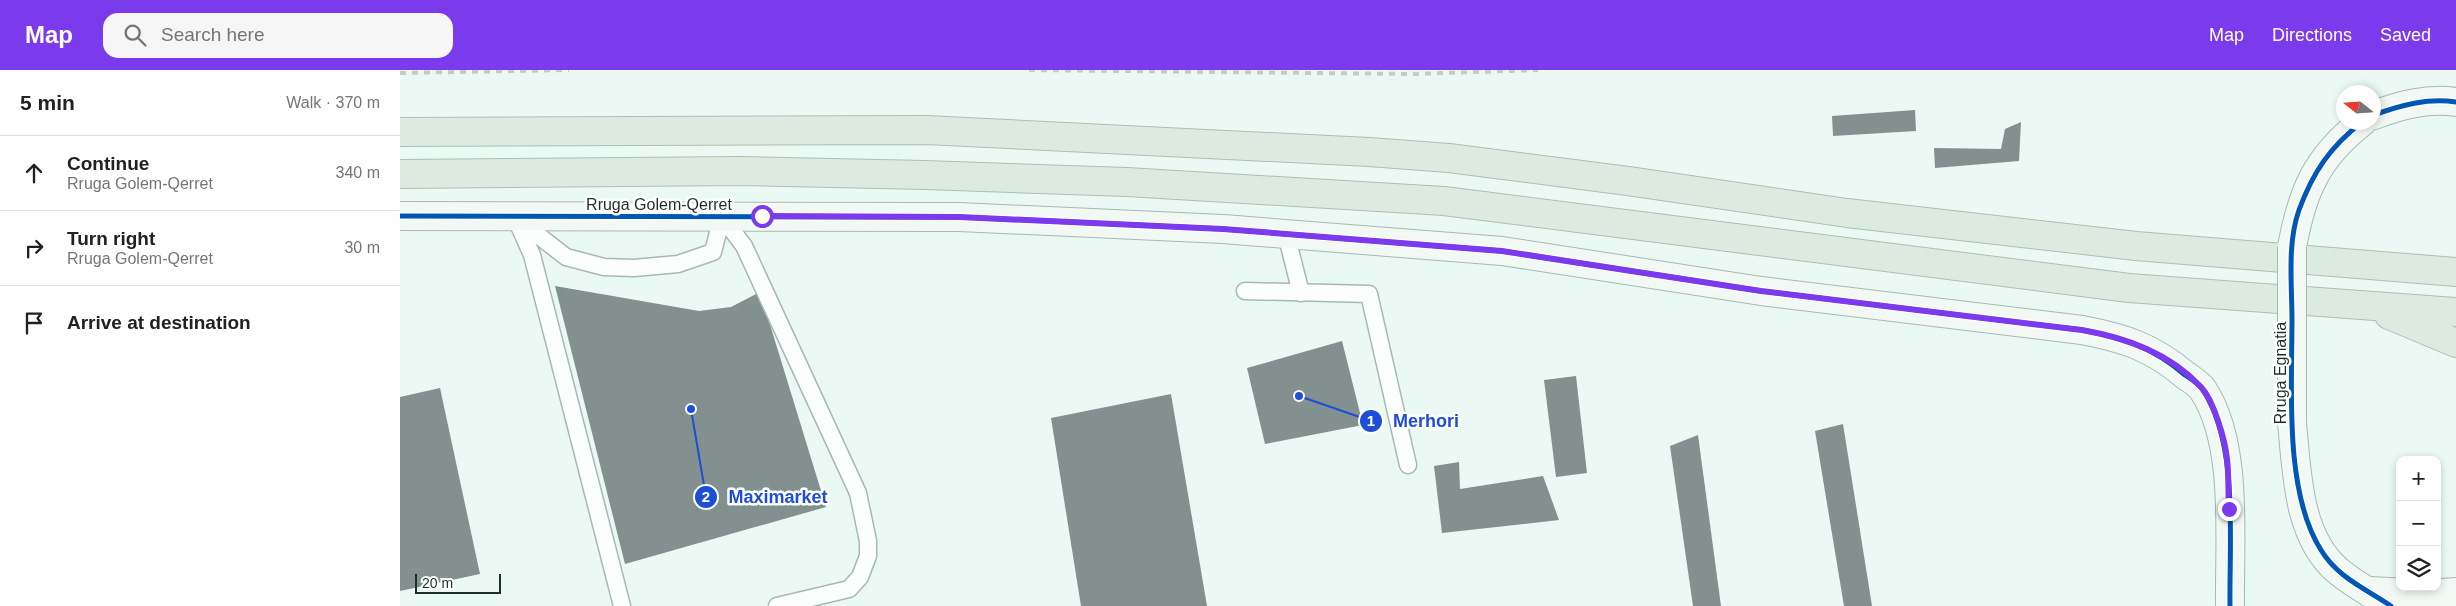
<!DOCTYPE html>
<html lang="en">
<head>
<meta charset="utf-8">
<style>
	body { margin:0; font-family:Helvetica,sans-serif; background:#f6f6f6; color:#202124 }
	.controls { position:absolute; right:15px; bottom:15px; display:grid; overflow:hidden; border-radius:10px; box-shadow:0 2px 8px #0003 }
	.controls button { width:45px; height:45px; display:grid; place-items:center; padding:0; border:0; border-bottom:1px solid #e0e0e0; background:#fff; color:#202124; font:25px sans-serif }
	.compass { position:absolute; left:1936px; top:15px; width:45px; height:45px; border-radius:50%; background:#fff; box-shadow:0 2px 8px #0003; rotate:287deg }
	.scale { position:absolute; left:15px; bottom:12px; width:86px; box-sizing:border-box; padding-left:5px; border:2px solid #1d2f2a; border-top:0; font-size:14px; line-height:18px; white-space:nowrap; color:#1d2f2a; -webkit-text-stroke:4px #fff; paint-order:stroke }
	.stop { position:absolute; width:15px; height:15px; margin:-11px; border:4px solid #7c3aed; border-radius:50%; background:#fff }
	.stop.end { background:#7c3aed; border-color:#fff; box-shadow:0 1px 5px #0008 }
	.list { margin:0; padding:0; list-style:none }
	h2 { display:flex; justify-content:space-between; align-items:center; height:65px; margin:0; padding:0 20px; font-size:21px }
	h2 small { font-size:16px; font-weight:400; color:#757577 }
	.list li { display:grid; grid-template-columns:32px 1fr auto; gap:15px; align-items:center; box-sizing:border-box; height:75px; padding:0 20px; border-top:1px solid #e0e0e0 }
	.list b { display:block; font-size:19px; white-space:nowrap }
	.list p { margin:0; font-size:16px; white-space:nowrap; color:#757577 }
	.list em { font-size:16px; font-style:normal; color:#757577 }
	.icon { flex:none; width:28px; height:28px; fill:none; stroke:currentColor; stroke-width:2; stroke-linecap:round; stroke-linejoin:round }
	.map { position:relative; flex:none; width:2056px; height:536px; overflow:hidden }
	header { display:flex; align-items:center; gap:30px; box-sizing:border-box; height:70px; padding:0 25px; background:#7c3aed; color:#fff }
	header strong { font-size:24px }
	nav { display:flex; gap:28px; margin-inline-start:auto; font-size:18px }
	.search { width:350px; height:45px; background:#f6f6f6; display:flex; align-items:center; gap:12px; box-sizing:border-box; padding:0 18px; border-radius:15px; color:#757577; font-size:19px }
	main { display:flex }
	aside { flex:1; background:#fff }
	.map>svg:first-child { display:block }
	.building { fill:#82918f }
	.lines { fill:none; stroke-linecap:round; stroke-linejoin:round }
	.lane-casing { stroke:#a9b8b4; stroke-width:19 }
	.secondary-casing { stroke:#a9b8b4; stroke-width:30 }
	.highway-casing { stroke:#aabfb3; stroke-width:30 }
	.lane { stroke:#fcfefd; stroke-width:16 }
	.secondary { stroke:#f2f9f5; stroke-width:28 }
	.highway { stroke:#dcebe0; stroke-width:28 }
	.rail { stroke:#c5c9c8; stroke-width:4; stroke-dasharray:6 6; stroke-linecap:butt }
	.secondary-bridge-casing { stroke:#a9b8b4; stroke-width:30; stroke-linecap:butt }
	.secondary-bridge { stroke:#f2f9f5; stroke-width:28 }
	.cycleway-casing { stroke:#fff; stroke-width:8 }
	.cycleway { stroke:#0057b8; stroke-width:5 }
	.route { stroke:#7c3aed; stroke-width:6 }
	.labels { text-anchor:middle; stroke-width:5; stroke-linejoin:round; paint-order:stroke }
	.street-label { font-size:16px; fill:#1d2f2a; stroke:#fff }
	.leader { fill:none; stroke:#1d4ed8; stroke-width:2 }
	.callout-dot { fill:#1d4ed8; stroke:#fff; stroke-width:2 }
	.mark-label { font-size:15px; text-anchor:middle; font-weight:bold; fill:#fff }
	.callout-label { font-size:18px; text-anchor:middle; font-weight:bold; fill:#1d4ed8; stroke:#fff; stroke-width:5; stroke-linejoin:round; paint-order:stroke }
</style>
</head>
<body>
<header>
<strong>Map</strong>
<div class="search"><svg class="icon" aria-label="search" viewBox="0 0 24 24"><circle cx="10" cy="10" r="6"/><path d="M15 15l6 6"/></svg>Search here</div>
<nav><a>Map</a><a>Directions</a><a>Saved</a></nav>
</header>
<main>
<aside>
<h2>5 min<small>Walk · 370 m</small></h2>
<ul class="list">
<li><svg class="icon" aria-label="ahead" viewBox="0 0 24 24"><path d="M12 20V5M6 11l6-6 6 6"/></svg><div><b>Continue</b><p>Rruga Golem-Qerret</p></div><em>340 m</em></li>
<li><svg class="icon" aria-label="right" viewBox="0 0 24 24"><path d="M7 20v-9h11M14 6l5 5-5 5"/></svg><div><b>Turn right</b><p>Rruga Golem-Qerret</p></div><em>30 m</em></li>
<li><svg class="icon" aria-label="arrive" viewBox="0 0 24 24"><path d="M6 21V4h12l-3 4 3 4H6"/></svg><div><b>Arrive at destination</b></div></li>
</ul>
</aside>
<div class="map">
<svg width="2056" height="536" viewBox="0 0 2056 536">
	<rect width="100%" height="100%" fill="#eaf9f4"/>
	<g class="building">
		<path d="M1515 40 1516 61 1433 66 1432 46Z"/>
		<path d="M1621 52 1619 91 1535 98 1534 78 1601 79 1605 59Z"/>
		<path d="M155 216 299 241 331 237 360 222 426 437 225 494Z"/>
		<path d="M942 271 963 355 865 374 847 298Z"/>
		<path d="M1176 306 1187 403 1156 407 1144 310Z"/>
		<path d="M40 318 80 504 0 521V327Z"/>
		<path d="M771 324 807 536H681L651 348Z"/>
		<path d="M1443 354 1472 536H1444L1415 361Z"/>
		<path d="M1298 365 1321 536H1293L1270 376Z"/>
		<path d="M1059 392 1060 419 1143 406 1159 450 1042 463 1034 396Z"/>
	</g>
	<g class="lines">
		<g class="lane-casing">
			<g id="lane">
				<path d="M115 147 132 185 222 536"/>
				<path d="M322 147 344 176 458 423 468 471V486L460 507 449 519 377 536"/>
				<path d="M116 148 166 187 204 197 234 198 278 194 313 182 322 147"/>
				<path d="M886 164 901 223"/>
				<path d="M845 221 969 224 1008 395"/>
			</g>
		</g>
		<g class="secondary-casing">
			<g id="secondary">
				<path d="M1974 45C2001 35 2027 28 2056 32"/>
				<path d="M0 146 559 147 823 159 1102 181 1361 221 1682 260C1724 268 1752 277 1785 305 1791 309 1799 314 1803 320 1839 374 1829 472 1830 536"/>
				<path d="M1892 177C1902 122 1916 88 1962 52"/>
				<path d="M1892 353C1897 401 1897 465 1937 500 1953 514 1973 524 1991 536"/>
				<path d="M1970 521 2028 524 2056 522"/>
			</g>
		</g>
		<g class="highway-casing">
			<g id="highway">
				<path d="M0 62 526 60 969 82 1049 88 1228 111 1447 143 1736 176 2056 202"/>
				<path d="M0 104 340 101 525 105 727 112 1044 131 1729 218 2056 242"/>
				<path d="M1989 245 2056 273"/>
			</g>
		</g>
		<use href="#lane" class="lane"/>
		<use href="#secondary" class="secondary"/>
		<use href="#highway" class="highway"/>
		<g class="rail">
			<path d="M629 0 1012 4 1138 0"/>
			<path d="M0 3 169 0"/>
		</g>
		<g class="secondary-bridge-casing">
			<path id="secondary-bridge" d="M1892 353V177"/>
		</g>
		<use href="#secondary-bridge" class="secondary-bridge"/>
		<g class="cycleway-casing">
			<g id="cycleway">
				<path d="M1974 45C2001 35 2027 28 2056 32"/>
				<path d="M1962 52C1930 77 1913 102 1899 140 1887 174 1892 214 1892 250 1892 317 1884 422 1921 480 1937 507 1966 519 1991 536"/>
				<path d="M0 146 559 147 823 159 1102 181 1361 221 1682 260C1724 268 1752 277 1785 305 1791 309 1799 314 1803 320 1839 374 1829 472 1830 536"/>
			</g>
		</g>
		<use href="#cycleway" class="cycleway"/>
	</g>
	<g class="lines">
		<path class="route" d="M362 146 559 147 823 159 1102 181 1361 221 1682 260C1727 268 1769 283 1801 317 1814 331 1825 370 1827 389 1829 405 1828 422 1829 439"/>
	</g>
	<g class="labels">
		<g class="street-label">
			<text x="259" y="140">Rruga Golem-Qerret</text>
			<text transform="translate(1880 303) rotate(-90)" y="6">Rruga Egnatia</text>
		</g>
	</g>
	<path class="leader" d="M899 326L971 351M291 339L306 427"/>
	<g class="callout-dot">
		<circle cx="899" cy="326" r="5"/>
		<circle cx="291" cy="339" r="5"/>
		<circle cx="971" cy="351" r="12"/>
		<circle cx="306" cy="427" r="12"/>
	</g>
	<g class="mark-label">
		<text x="971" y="356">1</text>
		<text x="306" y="432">2</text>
	</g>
	<g class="callout-label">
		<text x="1026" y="357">Merhori</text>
		<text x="378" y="433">Maximarket</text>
	</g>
</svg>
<div class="controls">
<button>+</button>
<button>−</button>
<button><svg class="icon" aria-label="layers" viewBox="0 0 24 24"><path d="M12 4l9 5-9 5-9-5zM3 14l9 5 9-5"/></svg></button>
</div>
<svg class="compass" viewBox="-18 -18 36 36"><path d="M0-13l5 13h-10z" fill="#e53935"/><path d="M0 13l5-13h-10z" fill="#757577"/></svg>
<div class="scale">20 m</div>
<div class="stop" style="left:362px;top:146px"></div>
<div class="stop end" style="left:1829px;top:439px"></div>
</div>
</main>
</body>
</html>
